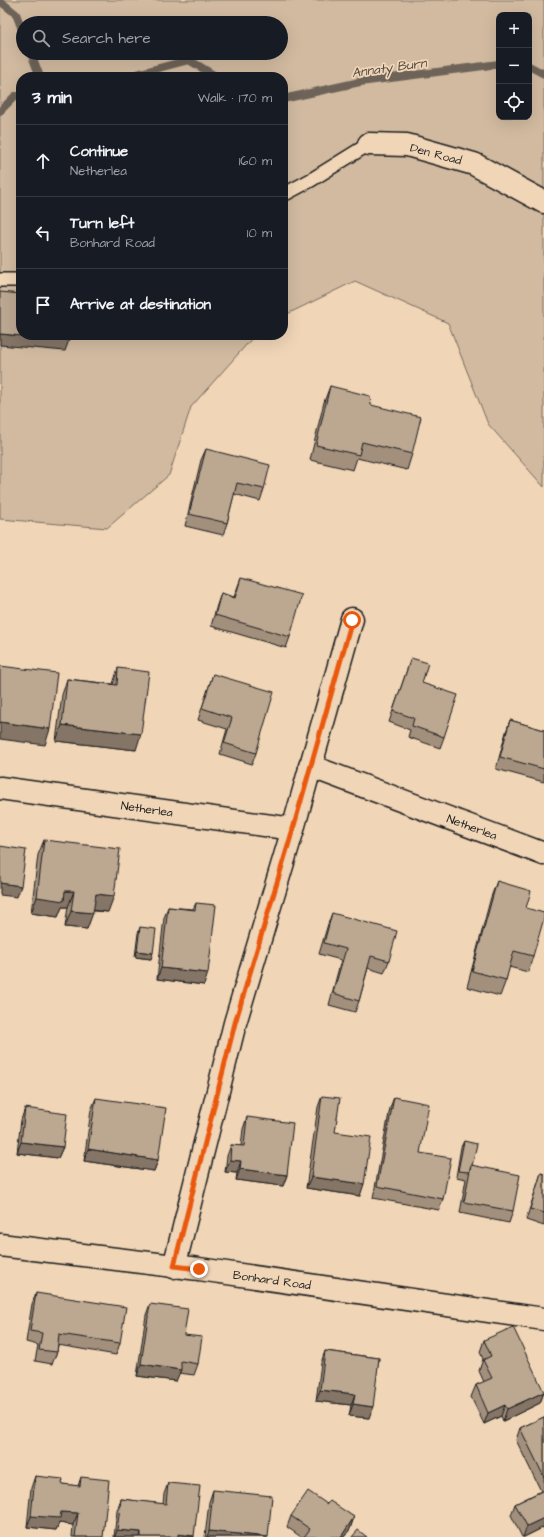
<!DOCTYPE html>
<html lang="en">
<head>
<meta charset="utf-8">
<style>
	body { margin:0; font-family:"Architects Daughter",sans-serif; background:#242831; color:#f1f3f6 }
	.controls { position:absolute; right:12px; top:12px; display:grid; overflow:hidden; border-radius:8px; box-shadow:0 4px 16px #0002 }
	.controls button { width:36px; height:36px; display:grid; place-items:center; padding:0; border:0; border-bottom:1px solid #363941; background:#171b24; color:#f1f3f6; font:20px sans-serif }
	.stop { position:absolute; width:12px; height:12px; margin:-9px; border:3px solid #ea580c; border-radius:50%; background:#fff }
	.stop.end { background:#ea580c; border-color:#fff; box-shadow:0 1px 4px #0008 }
	.list { margin:0; padding:0; list-style:none }
	h2 { display:flex; justify-content:space-between; align-items:center; height:52px; margin:0; padding:0 16px; font-size:17px }
	h2 small { font-size:13px; font-weight:400; color:#9ea1a6 }
	.list li { display:grid; grid-template-columns:26px 1fr auto; gap:12px; align-items:center; box-sizing:border-box; height:72px; padding:0 16px; border-top:1px solid #363941 }
	.list b { display:block; font-size:15px; white-space:nowrap }
	.list p { margin:0; font-size:13px; white-space:nowrap; color:#9ea1a6 }
	.list em { font-size:13px; font-style:normal; color:#9ea1a6 }
	.icon { flex:none; width:22px; height:22px; fill:none; stroke:currentColor; stroke-width:2; stroke-linecap:round; stroke-linejoin:round }
	.map { position:relative; flex:none; width:544px; height:1537px; overflow:hidden }
	.search { position:absolute; background:#171b24; box-shadow:0 4px 16px #0002; left:16px; top:16px; width:272px; height:44px; display:flex; align-items:center; gap:10px; box-sizing:border-box; padding:0 14px; border-radius:22px; color:#9ea1a6; font-size:15px }
	.panel { position:absolute; background:#171b24; box-shadow:0 4px 16px #0002; left:16px; top:72px; width:272px; height:268px; border-radius:16px }
	.map>svg:first-child { display:block }
	.green { fill:#d1baa0; stroke:#766b5e; fill-rule:evenodd }
	.lines { fill:none; stroke-linecap:round; stroke-linejoin:round }
	.stream { stroke:#6e6358; stroke-width:8 }
	.lane-casing { stroke:#1c1c1c; stroke-width:16 }
	.street-casing { stroke:#1c1c1c; stroke-width:25 }
	.lane { stroke:#f0d5b7; stroke-width:13 }
	.street { stroke:#f0d5b7; stroke-width:22 }
	.wall { fill:#a2907d; stroke:#1c1c1c }
	.shaded-wall { fill:#847566; stroke:#1c1c1c }
	.building { fill:#bca791; stroke:#1c1c1c }
	.route { stroke:#ea580c; stroke-width:5 }
	.labels { text-anchor:middle; stroke-width:3.5; stroke-linejoin:round; paint-order:stroke }
	.street-label { font-size:12px; fill:#1c1c1c; stroke:#f0d5b7 }
	.water-label { font-size:13px; font-style:italic; fill:#4c463f; stroke:#f0d5b7 }
</style>
</head>
<body>
<div class="map">
<svg width="544" height="1537" viewBox="0 0 544 1537">
	<rect width="100%" height="100%" fill="#f0d5b7"/>
	<filter id="ink" filterUnits="userSpaceOnUse"><feTurbulence type="fractalNoise" baseFrequency=".025" numOctaves="2"/><feDisplacementMap in="SourceGraphic" scale="8" xChannelSelector="R" yChannelSelector="G"/><feConvolveMatrix kernelMatrix="1 2 1 2 8 2 1 2 1" color-interpolation-filters="sRGB"/></filter>
	<g filter="url(#ink)">
		<path class="green" d="M0 0H544V487L488 424 448 323 355 281 283 316V77H21V335H255L191 407 169 475 107 528 0 519ZM499 15H529V117H499ZM23 23H281V53H23Z"/>
		<g class="lines">
			<g class="stream">
				<path d="M0 1 16 14 23 32"/>
				<path d="M31 53 40 77"/>
				<path d="M529 66 544 74"/>
				<path d="M125 77 189 60 217 77"/>
				<path d="M283 99 360 82 499 64"/>
				<path d="M0 111 15 96H21"/>
			</g>
			<g class="lane-casing">
				<g id="lane">
					<path d="M283 195 311 180 369 144"/>
					<path d="M0 280H21"/>
				</g>
			</g>
			<g class="street-casing">
				<g id="street">
					<path d="M369 144 407 145 474 164 544 202"/>
					<path d="M310 766 544 854"/>
					<path d="M0 788 293 829"/>
					<path d="M0 1245 199 1269 544 1319"/>
					<path d="M174 1267 235 1023 293 829 352 619"/>
				</g>
			</g>
			<use href="#lane" class="lane"/>
			<use href="#street" class="street"/>
		</g>
		<g class="wall">
			<path d="M330 386 371 405 412 454 407 470 357 458 353 470 310 460 324 402Z"/>
			<path d="M206 449 264 489 260 501 234 494 227 523 223 535 185 526 201 460Z"/>
			<path d="M241 578 290 637 286 648 211 626 217 605 221 593 234 597Z"/>
			<path d="M411 658 444 737 440 748 408 737 410 730 389 722Z"/>
			<path d="M118 668 136 750 56 741 62 695 67 679 113 684Z"/>
			<path d="M213 674 256 753 252 764 220 754 227 729 198 720Z"/>
			<path d="M510 720 544 730V782L496 769 506 732Z"/>
			<path d="M44 840 108 912 93 911 87 929 65 927 68 907H62L58 917 31 913 38 855Z"/>
			<path d="M497 881 533 956 528 972 509 967 506 980 500 996 467 987 491 897Z"/>
			<path d="M196 903 204 985 157 979 164 918 168 907 193 909Z"/>
			<path d="M332 913 389 961 384 973 368 968 359 1001 355 1012 329 1005 341 960 319 954 328 924Z"/>
			<path d="M140 927 151 959 135 957 138 933Z"/>
			<path d="M322 1096 335 1132 360 1196 306 1188 318 1107Z"/>
			<path d="M394 1097 420 1153 443 1199 439 1210 373 1198 390 1108Z"/>
			<path d="M96 1098 158 1160 154 1171 84 1161 91 1110Z"/>
			<path d="M25 1108 63 1147 58 1158 17 1153 21 1120Z"/>
			<path d="M247 1117 287 1175 283 1186 236 1180 237 1173 225 1172 227 1156 231 1145 241 1146 243 1129Z"/>
			<path d="M464 1141 472 1166 513 1211 509 1223 460 1213 466 1179 456 1177 461 1147Z"/>
			<path d="M541 1173 544 1174V1226L526 1220Z"/>
			<path d="M36 1293 120 1343 116 1355 58 1345 57 1352 52 1364 35 1361 38 1345 26 1342 32 1304Z"/>
			<path d="M150 1304 184 1335 198 1364 194 1375 179 1373 176 1381 137 1376 146 1315Z"/>
			<path d="M484 1340 544 1392 540 1403 503 1421 501 1416 484 1424 471 1397 476 1385 484 1382 479 1371 483 1359 480 1352Z"/>
			<path d="M325 1351 379 1358 369 1418 349 1416 351 1405 316 1401 321 1363Z"/>
			<path d="M544 1417V1527L524 1537H522L511 1515 515 1504 541 1491 516 1440 520 1428Z"/>
			<path d="M35 1476 62 1484 78 1486 81 1477 103 1537H72L73 1525 59 1523 56 1530 27 1527 31 1488Z"/>
			<path d="M168 1483 194 1537H114L117 1511 121 1499 163 1504 164 1494Z"/>
			<path d="M213 1490 268 1537H205L209 1502Z"/>
			<path d="M327 1504 354 1517 350 1529 344 1537H301L287 1527 291 1516Z"/>
		</g>
		<g class="shaded-wall">
			<path d="M0 334 69 340 65 351 0 345Z"/>
			<path d="M0 722 50 729 45 745 0 739Z"/>
			<path d="M62 725 141 734 136 750 56 741Z"/>
			<path d="M0 883 21 886 17 897 0 895Z"/>
			<path d="M65 891H74L68 907H62L58 917 31 913 37 897Z"/>
			<path d="M96 894 114 896 108 912 90 910Z"/>
			<path d="M71 911 93 913 87 929 65 927Z"/>
			<path d="M137 951 153 953 151 959 135 957Z"/>
			<path d="M161 968 208 973 204 985 157 979Z"/>
			<path d="M21 1142 63 1147 58 1158 17 1153Z"/>
			<path d="M88 1149 158 1160 154 1171 84 1161Z"/>
			<path d="M230 1160 241 1161 237 1173 225 1172Z"/>
			<path d="M240 1169 287 1175 283 1186 236 1180Z"/>
			<path d="M311 1177 364 1184 360 1196 306 1188Z"/>
			<path d="M141 1364 181 1370 176 1381 137 1376Z"/>
			<path d="M320 1390 355 1394 351 1405 316 1401Z"/>
			<path d="M544 1392 540 1403 503 1421 507 1409Z"/>
			<path d="M353 1404 373 1407 369 1418 349 1416Z"/>
			<path d="M505 1405 501 1416 484 1424 488 1413Z"/>
			<path d="M61 1512 78 1513 73 1525 59 1523 56 1530 27 1527 31 1516Z"/>
			<path d="M354 1517 350 1529 344 1537H341Z"/>
			<path d="M544 1518V1527L524 1537H523L527 1526Z"/>
			<path d="M117 1530 141 1532 140 1537H115Z"/>
			<path d="M209 1531 268 1537H207Z"/>
			<path d="M178 1534 194 1536V1537H177Z"/>
		</g>
		<g class="building">
			<path d="M0 292 21 294V335H69V340L0 334Z"/>
			<path d="M330 386 370 396 371 405 421 417 412 454 362 442 359 455 316 445Z"/>
			<path d="M206 449 270 465 264 489 237 483 227 523 189 514Z"/>
			<path d="M241 578 302 595 290 637 215 615 221 593 235 598Z"/>
			<path d="M411 658 428 663 422 683 458 695 444 737 412 726 414 718 393 711Z"/>
			<path d="M0 666 57 673 50 729 0 722Z"/>
			<path d="M118 668 149 672 141 734 62 725 67 679 117 685Z"/>
			<path d="M213 674 274 692 256 753 224 743 232 718 202 708Z"/>
			<path d="M510 720 544 730V769L500 757Z"/>
			<path d="M44 840 120 849 114 896 96 894 93 913 71 911 74 891H65L64 901 37 897Z"/>
			<path d="M0 846 26 850 21 886 0 883Z"/>
			<path d="M497 881 531 891 526 908 544 913V918L533 956 514 951 506 980 472 971Z"/>
			<path d="M196 903 216 905 208 973 161 968 168 907 195 910Z"/>
			<path d="M332 913 397 931 389 961 371 956 359 1001 333 993 346 949 324 943Z"/>
			<path d="M140 927 156 929 153 953 137 951Z"/>
			<path d="M322 1096 340 1098 335 1132 371 1137 364 1184 311 1177Z"/>
			<path d="M394 1097 429 1104 420 1153 451 1158 443 1199 377 1186Z"/>
			<path d="M96 1098 166 1108 158 1160 88 1149Z"/>
			<path d="M25 1108 67 1114 63 1147 21 1142Z"/>
			<path d="M247 1117 293 1123 287 1175 240 1169 241 1161 230 1160 231 1145 244 1146Z"/>
			<path d="M464 1141 477 1144 472 1166 471 1165 469 1172 458 1171Z"/>
			<path d="M471 1165 520 1175 513 1211 464 1202Z"/>
			<path d="M541 1173 544 1174V1213L530 1209Z"/>
			<path d="M36 1293 126 1307 120 1343 59 1334 57 1352 39 1350 42 1333 30 1331Z"/>
			<path d="M150 1304 188 1309 184 1335 202 1337 198 1364 181 1361V1370L141 1364Z"/>
			<path d="M513 1327 544 1392 507 1409 505 1405 488 1413 476 1385 492 1378 483 1360 491 1356 484 1340Z"/>
			<path d="M325 1351 379 1358 373 1407 353 1404 355 1394 320 1390Z"/>
			<path d="M544 1417V1477L520 1428Z"/>
			<path d="M35 1476 63 1479 62 1484 80 1486 81 1477 109 1480 103 1537H75L78 1513 61 1512 60 1518 31 1516Z"/>
			<path d="M168 1483 200 1486 194 1536 178 1534V1537H141V1532L117 1530 121 1499 166 1504Z"/>
			<path d="M213 1490 272 1496 268 1537 209 1531Z"/>
			<path d="M544 1490V1518L527 1526 515 1504Z"/>
			<path d="M308 1491 327 1504 330 1501 354 1517 341 1537H304L310 1529 291 1516Z"/>
			<path d="M358 1530 367 1537H352Z"/>
		</g>
	</g>
	<g class="lines" filter="url(#ink)">
		<path class="route" d="M199 1269 174 1266 235 1023 293 829 352 620"/>
	</g>
	<g class="labels">
		<g class="street-label">
			<text transform="translate(436 154) rotate(15)" y="4">Den Road</text>
			<text transform="translate(147 809) rotate(8)" y="4">Netherlea</text>
			<text transform="translate(472 827) rotate(20)" y="4">Netherlea</text>
			<text transform="translate(272 1280) rotate(8)" y="4">Bonhard Road</text>
		</g>
		<g class="water-label">
			<text transform="translate(389 67) rotate(-8)" y="5">Annaty Burn</text>
		</g>
	</g>
</svg>
<div class="controls">
<button>+</button>
<button>−</button>
<button><svg class="icon" aria-label="locate" viewBox="0 0 24 24"><circle cx="12" cy="12" r="6"/><path d="M12 2v4M12 18v4M2 12h4M18 12h4"/></svg></button>
</div>
<div class="stop" style="left:352px;top:620px"></div>
<div class="stop end" style="left:199px;top:1269px"></div>
<div class="search"><svg class="icon" aria-label="search" viewBox="0 0 24 24"><circle cx="10" cy="10" r="6"/><path d="M15 15l6 6"/></svg>Search here</div>
<section class="panel">
<h2>3 min<small>Walk · 170 m</small></h2>
<ul class="list">
<li><svg class="icon" aria-label="ahead" viewBox="0 0 24 24"><path d="M12 20V5M6 11l6-6 6 6"/></svg><div><b>Continue</b><p>Netherlea</p></div><em>160 m</em></li>
<li><svg class="icon" aria-label="left" viewBox="0 0 24 24"><path d="M17 20v-9H6M10 6l-5 5 5 5"/></svg><div><b>Turn left</b><p>Bonhard Road</p></div><em>10 m</em></li>
<li><svg class="icon" aria-label="arrive" viewBox="0 0 24 24"><path d="M6 21V4h12l-3 4 3 4H6"/></svg><div><b>Arrive at destination</b></div></li>
</ul>
</section>
</div>
</body>
</html>
